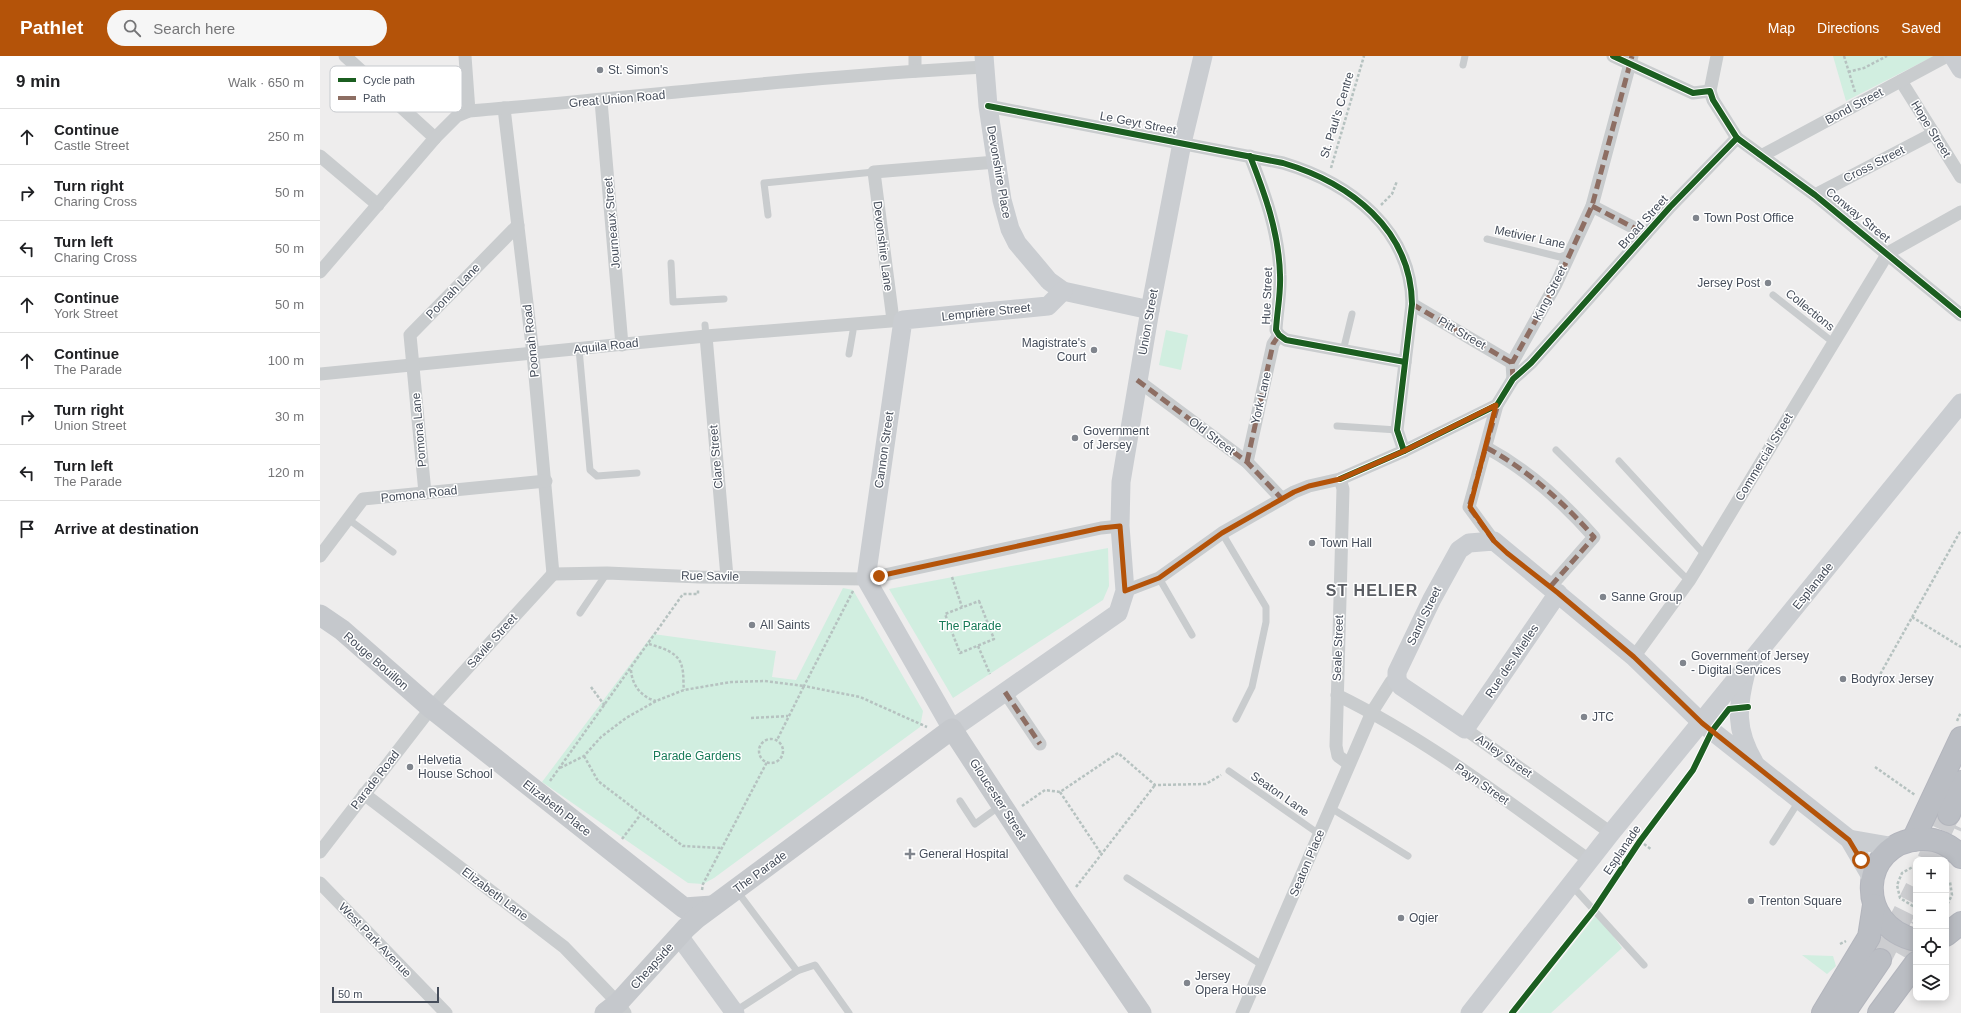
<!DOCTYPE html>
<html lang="en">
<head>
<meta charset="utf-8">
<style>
	body { margin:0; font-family:Helvetica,sans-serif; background:#f6f6f6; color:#202124 }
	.controls { position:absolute; right:12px; bottom:12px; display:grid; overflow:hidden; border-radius:8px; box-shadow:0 2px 10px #0003 }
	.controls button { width:36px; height:36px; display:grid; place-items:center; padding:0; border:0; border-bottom:1px solid #e0e0e0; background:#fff; color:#202124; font:20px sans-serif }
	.scale { position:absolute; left:12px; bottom:10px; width:107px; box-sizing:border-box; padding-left:4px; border:2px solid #454d5a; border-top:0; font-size:11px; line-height:14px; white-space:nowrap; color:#454d5a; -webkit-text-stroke:3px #fff; paint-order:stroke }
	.stop { position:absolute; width:12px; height:12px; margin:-9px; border:3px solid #b45309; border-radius:50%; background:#fff }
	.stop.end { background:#b45309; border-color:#fff; box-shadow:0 1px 4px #0008 }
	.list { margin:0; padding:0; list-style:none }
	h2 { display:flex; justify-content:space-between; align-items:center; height:52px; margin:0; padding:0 16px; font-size:17px }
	h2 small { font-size:13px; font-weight:400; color:#757577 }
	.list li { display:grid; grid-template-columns:26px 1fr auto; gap:12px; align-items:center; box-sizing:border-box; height:56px; padding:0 16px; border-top:1px solid #e0e0e0 }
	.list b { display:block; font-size:15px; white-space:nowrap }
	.list p { margin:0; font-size:13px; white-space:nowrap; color:#757577 }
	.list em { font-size:13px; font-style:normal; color:#757577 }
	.icon { flex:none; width:22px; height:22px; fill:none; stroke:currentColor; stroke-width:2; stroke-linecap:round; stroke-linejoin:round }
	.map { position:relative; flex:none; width:1641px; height:957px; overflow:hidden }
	header { display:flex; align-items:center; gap:24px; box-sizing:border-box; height:56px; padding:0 20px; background:#b45309; color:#fff }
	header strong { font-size:19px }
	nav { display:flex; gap:22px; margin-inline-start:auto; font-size:14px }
	.search { width:280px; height:36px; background:#f6f6f6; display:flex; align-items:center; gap:10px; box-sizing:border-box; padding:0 14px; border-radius:22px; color:#757577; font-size:15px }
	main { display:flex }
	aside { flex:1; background:#fff }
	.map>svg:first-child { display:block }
	.green { fill:#d1eee0 }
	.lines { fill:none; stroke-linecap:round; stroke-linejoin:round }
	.highway-tunnel { stroke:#cccdd0; stroke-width:22; stroke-dasharray:22 11; stroke-linecap:butt }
	.highway-casing { stroke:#b3b5bd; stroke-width:24 }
	.path { stroke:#b6c2c0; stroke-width:2.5; stroke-dasharray:3 2; stroke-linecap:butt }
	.lane { stroke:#c9ccce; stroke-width:7 }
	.street { stroke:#c9ccce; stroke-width:13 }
	.secondary { stroke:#cacdd1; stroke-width:19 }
	.primary { stroke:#c5c8cc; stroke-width:21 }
	.highway { stroke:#babdc3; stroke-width:22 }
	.quiet { stroke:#8d6e63; stroke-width:5; stroke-dasharray:10 5; stroke-linecap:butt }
	.cycleway-casing { stroke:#fff; stroke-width:8 }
	.cycleway { stroke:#1b5e20; stroke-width:6 }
	.route { stroke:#b45309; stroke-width:5 }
	.poi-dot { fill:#80858d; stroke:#fff; stroke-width:1.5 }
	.labels { text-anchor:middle; stroke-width:3; stroke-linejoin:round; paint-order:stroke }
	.poi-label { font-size:12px; fill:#454d5a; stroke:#fff; text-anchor:start }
	.street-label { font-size:12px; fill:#454d5a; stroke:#fff }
	.park-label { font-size:12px; fill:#177a57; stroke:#fff }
	.district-label { font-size:16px; font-weight:bold; letter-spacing:1px; fill:#595c62; stroke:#fff }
	.key { fill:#fff; stroke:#c7cace; stroke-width:1 }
	.key-label { font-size:11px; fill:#454d5a }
</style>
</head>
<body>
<header>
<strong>Pathlet</strong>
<div class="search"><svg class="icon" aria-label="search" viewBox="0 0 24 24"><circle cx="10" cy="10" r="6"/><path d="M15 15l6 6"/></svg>Search here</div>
<nav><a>Map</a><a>Directions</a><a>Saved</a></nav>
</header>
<main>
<aside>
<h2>9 min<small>Walk · 650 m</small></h2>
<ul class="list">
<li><svg class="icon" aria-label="ahead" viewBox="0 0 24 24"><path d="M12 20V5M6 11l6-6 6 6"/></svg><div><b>Continue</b><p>Castle Street</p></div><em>250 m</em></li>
<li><svg class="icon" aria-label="right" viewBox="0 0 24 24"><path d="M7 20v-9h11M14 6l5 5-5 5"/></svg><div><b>Turn right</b><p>Charing Cross</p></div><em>50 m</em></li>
<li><svg class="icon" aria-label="left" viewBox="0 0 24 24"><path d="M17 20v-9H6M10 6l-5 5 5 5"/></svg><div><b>Turn left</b><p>Charing Cross</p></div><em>50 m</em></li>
<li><svg class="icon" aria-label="ahead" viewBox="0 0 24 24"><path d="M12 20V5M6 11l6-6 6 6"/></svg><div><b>Continue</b><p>York Street</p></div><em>50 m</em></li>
<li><svg class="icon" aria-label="ahead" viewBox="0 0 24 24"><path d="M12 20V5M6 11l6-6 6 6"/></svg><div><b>Continue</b><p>The Parade</p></div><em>100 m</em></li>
<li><svg class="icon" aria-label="right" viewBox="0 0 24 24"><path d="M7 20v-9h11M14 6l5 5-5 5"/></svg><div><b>Turn right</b><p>Union Street</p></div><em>30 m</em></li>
<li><svg class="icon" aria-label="left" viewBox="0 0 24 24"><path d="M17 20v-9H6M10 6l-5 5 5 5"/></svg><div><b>Turn left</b><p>The Parade</p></div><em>120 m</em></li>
<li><svg class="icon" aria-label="arrive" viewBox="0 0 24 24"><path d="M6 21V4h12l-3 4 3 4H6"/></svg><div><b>Arrive at destination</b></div></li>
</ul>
</aside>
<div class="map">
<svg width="1641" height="957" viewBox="0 0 1641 957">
	<rect width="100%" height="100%" fill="#eeeded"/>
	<g class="green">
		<path d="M1513 0H1614L1526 45Z"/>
		<path d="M846 274 868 279 861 314 839 309Z"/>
		<path d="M788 492 789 530 783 544 633 642 569 533Z"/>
		<path d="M523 532 533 534 603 655 600 671 394 822 383 828 368 827 222 726 333 578 456 595 452 621 476 624Z"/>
		<path d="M1277 858 1302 892 1231 957H1198Z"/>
		<path d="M1482 899 1513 900 1516 910 1507 918Z"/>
	</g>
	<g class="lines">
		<g class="highway-tunnel">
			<path d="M1608 804 1629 758"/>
			<path d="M1626 805 1641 772"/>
			<path d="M1579 898 1596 868"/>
			<path d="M1560 904 1596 832"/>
		</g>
		<g class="highway-casing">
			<g id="highway">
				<path d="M1629 758 1641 726"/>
				<path d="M1593 784 1641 682"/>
				<path d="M1626 879 1641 867"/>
				<path d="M1596 884C1534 870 1539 787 1600 783 1616 782 1631 789 1641 801"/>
				<path d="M1503 957 1549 881 1554 849"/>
				<path d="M1524 957 1560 904"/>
				<path d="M1559 957 1596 907"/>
			</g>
		</g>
		<g class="path">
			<path d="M1524 0 1535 36"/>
			<path d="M1528 16 1544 12 1567 0"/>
			<path d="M1011 112 1044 0"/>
			<path d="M1061 149 1072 138 1077 125"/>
			<path d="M632 521 642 551"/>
			<path d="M533 535 484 630 540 641 607 671"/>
			<path d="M659 545 674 583 640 597 625 558Z"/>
			<path d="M1592 561 1641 591"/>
			<path d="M329 588C342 592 359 596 362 611 364 618 363 627 364 634"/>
			<path d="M658 590 670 618"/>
			<path d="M311 614C312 629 321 641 336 645"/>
			<path d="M271 631 285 650"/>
			<path d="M1553 631 1641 474"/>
			<path d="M431 662 468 660"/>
			<path d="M1637 665 1641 656"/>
			<circle cx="451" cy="695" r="12"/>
			<path d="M264 700 278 725 363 790 402 792"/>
			<path d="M1555 711 1595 739"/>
			<path d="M240 712 264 700 281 681 306 662 336 645 364 634 411 626 445 625 484 630 457 684"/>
			<path d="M230 725 363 538H378V533"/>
			<path d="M740 736 782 799"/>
			<path d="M702 750 725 734 740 736 798 697 835 729 886 728 901 719"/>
			<path d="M302 783 321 758"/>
			<path d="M1320 785 1332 794"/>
			<path d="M1596 809 1582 817 1577 829 1580 842 1596 852"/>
			<path d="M1626 824 1630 826 1632 839 1626 851"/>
			<path d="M756 831 835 729"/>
			<path d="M382 834 383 828 447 706"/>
			<path d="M1520 888 1526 885"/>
		</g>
		<g class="lane">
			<path d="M1143 9 1145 0"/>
			<path d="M448 159 444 127 554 116"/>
			<path d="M1167 183 1240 201 1245 199 1249 201"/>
			<path d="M351 207 353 246 404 243"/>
			<path d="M1453 239 1514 287"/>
			<path d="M385 269 386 280"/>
			<path d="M259 293 270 414 277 420 317 417"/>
			<path d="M1023 295 1032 258"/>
			<path d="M529 298 533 275 532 268"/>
			<path d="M1017 370 1077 374"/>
			<path d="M1236 394 1369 525"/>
			<path d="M1299 405 1385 499"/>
			<path d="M28 463 73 496"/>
			<path d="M902 477 946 551V566L932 631 916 663"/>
			<path d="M839 522 872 579"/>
			<path d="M260 557 287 517"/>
			<path d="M909 715 999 778"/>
			<path d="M640 745 655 768 680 750"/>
			<path d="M1011 752 1088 800"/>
			<path d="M1453 786 1479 745"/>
			<path d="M807 822 942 909"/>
			<path d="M1251 829 1324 909"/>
			<path d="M417 835 477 915"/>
			<path d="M414 956 477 915 495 909 529 957"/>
		</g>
		<g class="street">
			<path d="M25 0 115 82"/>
			<path d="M145 0 149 55"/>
			<path d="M1293 0 1373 37 1390 35"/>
			<path d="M1397 0 1390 35 1393 44 1417 82 1495 139 1641 259"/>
			<path d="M595 15V0"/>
			<path d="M1581 25 1641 121"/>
			<path d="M281 45 302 289"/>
			<path d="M668 50 963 107C1030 127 1091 173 1092 248L1077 374 1084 395"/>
			<path d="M184 52 213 298 233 518"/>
			<path d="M0 100 58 149"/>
			<path d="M930 100C945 138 959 177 960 219 961 237 957 255 956 274L959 279 966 284 1085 306"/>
			<path d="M1441 100 1627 0"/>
			<path d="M1495 139 1614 77"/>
			<path d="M1272 150 1326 178"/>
			<path d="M0 216 115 82 137 60 149 55C321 41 493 20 665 11"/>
			<path d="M1092 248 1192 307"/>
			<path d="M573 264 554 116 676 106"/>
			<path d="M386 280 407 521"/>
			<path d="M0 318 386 280 583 264"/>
			<path d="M1193 323 1192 307 1236 228 1272 150 1312 0"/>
			<path d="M817 324 927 406 962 443"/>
			<path d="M1167 392C1208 414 1243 446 1274 481L1230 531"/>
			<path d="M927 406 953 288 959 279"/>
			<path d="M1020 423 1023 433 1016 690 1018 700 1029 708"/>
			<path d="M105 437 90 279 198 169"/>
			<path d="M1174 485 1149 451 1177 349 1193 323 1211 307 1350 151 1417 82"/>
			<path d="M0 500 43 443 226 425"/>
			<path d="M233 518 287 517 380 521 546 523 781 472 800 470"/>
			<path d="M805 535 839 522 902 477 974 436 989 430 1020 423 1084 395 1177 349"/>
			<path d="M1314 601 1369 525 1385 499 1568 197 1641 156"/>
			<path d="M685 636 720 688"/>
			<path d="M1017 639C1107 683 1188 746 1269 804"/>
			<path d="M1145 673 1291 777"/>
			<path d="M44 738 244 891 298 947 305 957"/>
			<path d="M0 796 111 652 233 518"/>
			<path d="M0 827 126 957"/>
			<path d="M922 957 1052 656 1071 626 1077 624"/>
		</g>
		<g class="secondary">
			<path d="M664 0 668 50 682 144 690 173 697 187 729 225 743 235 830 254"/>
			<path d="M1633 0 1641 13"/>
			<path d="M743 235 728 250 583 264 546 523 632 673 798 557 805 535 800 470 801 426 830 254 862 87 883 0"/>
			<path d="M1238 537 1145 673 1081 630 1077 624V616L1112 543 1139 494 1149 487 1174 485 1314 601 1382 667 1529 783 1553 824"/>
			<path d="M1426 616C1417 651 1415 674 1434 706"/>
			<path d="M1529 783 1575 791"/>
			<path d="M359 880 415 957"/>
			<path d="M1150 957 1291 777 1641 347"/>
		</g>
		<g class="primary">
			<path d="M0 559 22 574 111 652 364 852 392 850"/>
			<path d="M285 957 298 947 366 872 377 862 632 673 745 846 821 957"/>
		</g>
		<use href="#highway" class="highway"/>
		<g class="quiet">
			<path d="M1272 150 1326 178"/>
			<path d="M1092 248 1192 307"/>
			<path d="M1193 323 1192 307 1236 228 1272 150 1312 0"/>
			<path d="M817 324 927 406 962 443"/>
			<path d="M1167 392C1208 414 1243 446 1274 481L1230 531"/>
			<path d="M927 406 953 288 959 279"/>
			<path d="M1174 485 1149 451 1178 348"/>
			<path d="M685 636 720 688"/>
		</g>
		<g class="cycleway-casing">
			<g id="cycleway">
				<path d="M1293 0 1373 37 1390 35 1393 44 1417 82 1495 139 1641 259"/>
				<path d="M668 50 963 107C1030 127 1091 173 1092 248L1077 374 1084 395"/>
				<path d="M930 100C945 138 959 177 960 219 961 237 957 255 956 274L959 279 966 284 1085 306"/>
				<path d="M1020 423 1084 395 1177 349 1193 323 1211 307 1350 151 1417 82"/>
				<path d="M1192 957 1274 854 1320 785 1373 714 1392 675 1409 653 1428 651"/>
			</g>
		</g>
		<use href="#cycleway" class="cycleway"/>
	</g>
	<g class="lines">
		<path class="route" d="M559 520 781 472 800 470 805 535 839 522 902 477 974 436 989 430 1020 423 1084 395 1176 349 1150 451 1174 485 1187 497 1238 537 1314 601 1382 667 1529 784 1541 804"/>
	</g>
	<g class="poi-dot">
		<circle cx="280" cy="14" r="4"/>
		<circle cx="1376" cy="162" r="4"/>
		<circle cx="1448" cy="227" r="4"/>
		<circle cx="774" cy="294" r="4"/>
		<circle cx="755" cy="382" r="4"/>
		<circle cx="992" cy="487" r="4"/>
		<circle cx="1283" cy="541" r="4"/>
		<circle cx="432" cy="569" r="4"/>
		<circle cx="1363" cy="607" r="4"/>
		<circle cx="1523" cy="623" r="4"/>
		<circle cx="1264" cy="661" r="4"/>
		<circle cx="90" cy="711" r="4"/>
		<path d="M588 792h4v4h4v4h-4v4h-4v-4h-4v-4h4z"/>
		<circle cx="1431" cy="845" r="4"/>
		<circle cx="1081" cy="862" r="4"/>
		<circle cx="867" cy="927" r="4"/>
	</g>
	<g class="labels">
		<g class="poi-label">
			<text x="288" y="18">St. Simon's</text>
			<text x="1384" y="166">Town Post Office</text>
			<text x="1440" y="231" text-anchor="end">Jersey Post</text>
			<text x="766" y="291" text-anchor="end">Magistrate's<tspan x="766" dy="14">Court</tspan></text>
			<text x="763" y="379">Government<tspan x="763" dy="14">of Jersey</tspan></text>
			<text x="1000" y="491">Town Hall</text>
			<text x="1291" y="545">Sanne Group</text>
			<text x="440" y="573">All Saints</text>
			<text x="1371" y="604">Government of Jersey<tspan x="1371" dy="14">- Digital Services</tspan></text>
			<text x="1531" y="627">Bodyrox Jersey</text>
			<text x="1272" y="665">JTC</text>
			<text x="98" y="708">Helvetia<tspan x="98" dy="14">House School</tspan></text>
			<text x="599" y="802">General Hospital</text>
			<text x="1439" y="849">Trenton Square</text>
			<text x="1089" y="866">Ogier</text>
			<text x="875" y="924">Jersey<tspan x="875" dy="14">Opera House</tspan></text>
		</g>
		<g class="street-label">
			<text transform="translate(297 43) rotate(-5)" y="4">Great Union Road</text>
			<text transform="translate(1534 50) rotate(-28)" y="4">Bond Street</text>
			<text transform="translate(1017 59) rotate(-73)" y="4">St. Paul's Centre</text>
			<text transform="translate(818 67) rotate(11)" y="4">Le Geyt Street</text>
			<text transform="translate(1611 73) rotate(58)" y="4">Hope Street</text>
			<text transform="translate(1554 108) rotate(-27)" y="4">Cross Street</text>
			<text transform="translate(679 116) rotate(80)" y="4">Devonshire Place</text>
			<text transform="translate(1538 159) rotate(39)" y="4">Conway Street</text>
			<text transform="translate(1323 166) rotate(-48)" y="4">Broad Street</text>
			<text transform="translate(292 167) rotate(-95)" y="4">Journeaux Street</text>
			<text transform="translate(1210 181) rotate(12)" y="4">Metivier Lane</text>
			<text transform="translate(563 190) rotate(83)" y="4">Devonshire Lane</text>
			<text transform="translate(133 235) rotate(-46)" y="4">Poonah Lane</text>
			<text transform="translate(1230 237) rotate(-63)" y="4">King Street</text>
			<text transform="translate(947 240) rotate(-88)" y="4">Hue Street</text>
			<text transform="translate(1490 254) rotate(39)" y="4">Collections</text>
			<text transform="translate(666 256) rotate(-6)" y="4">Lemprière Street</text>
			<text transform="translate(828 266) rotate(-80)" y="4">Union Street</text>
			<text transform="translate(1142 277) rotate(30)" y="4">Pitt Street</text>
			<text transform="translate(211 285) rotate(-96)" y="4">Poonah Road</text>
			<text transform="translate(286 290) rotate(-6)" y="4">Aquila Road</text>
			<text transform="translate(941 342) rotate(-77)" y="4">York Lane</text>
			<text transform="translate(99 374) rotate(-95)" y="4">Pomona Lane</text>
			<text transform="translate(892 380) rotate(37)" y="4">Old Street</text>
			<text transform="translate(564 394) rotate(-82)" y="4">Cannon Street</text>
			<text transform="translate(396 401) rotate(-95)" y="4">Clare Street</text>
			<text transform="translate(1444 401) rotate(-59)" y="4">Commercial Street</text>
			<text transform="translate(99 438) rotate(-6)" y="4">Pomona Road</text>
			<text transform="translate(390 520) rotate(1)" y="4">Rue Savile</text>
			<text transform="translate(1493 530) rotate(-51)" y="4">Esplanade</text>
			<text transform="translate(1104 560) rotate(-64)" y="4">Sand Street</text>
			<text transform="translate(172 585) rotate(-48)" y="4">Savile Street</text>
			<text transform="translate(1018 592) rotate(-88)" y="4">Seale Street</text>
			<text transform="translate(56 605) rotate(41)" y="4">Rouge Bouillon</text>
			<text transform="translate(1192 605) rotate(-56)" y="4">Rue des Mielles</text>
			<text transform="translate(1184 700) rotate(35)" y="4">Anley Street</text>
			<text transform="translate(55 724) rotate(-52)" y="4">Parade Road</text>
			<text transform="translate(1162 728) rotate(35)" y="4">Payn Street</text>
			<text transform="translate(960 738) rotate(35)" y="4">Seaton Lane</text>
			<text transform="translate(678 743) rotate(57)" y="4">Gloucester Street</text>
			<text transform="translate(237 752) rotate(38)" y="4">Elizabeth Place</text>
			<text transform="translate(1302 794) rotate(-56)" y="4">Esplanade</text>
			<text transform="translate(987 807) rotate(-67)" y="4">Seaton Place</text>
			<text transform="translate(440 816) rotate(-36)" y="4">The Parade</text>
			<text transform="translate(175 838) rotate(37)" y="4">Elizabeth Lane</text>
			<text transform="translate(55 884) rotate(46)" y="4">West Park Avenue</text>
			<text transform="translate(332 910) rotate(-48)" y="4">Cheapside</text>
		</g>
		<g class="park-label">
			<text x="650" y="574">The Parade</text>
			<text x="377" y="704">Parade Gardens</text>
		</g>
		<g class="district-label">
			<text x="1052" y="540">ST HELIER</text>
		</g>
	</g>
	<rect x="10" y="10" width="132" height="46" rx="6" class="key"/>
	<rect x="18" y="22" width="18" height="4" fill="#1b5e20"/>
	<rect x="18" y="40" width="18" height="4" fill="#8d6e63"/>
	<g class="key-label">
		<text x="43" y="28">Cycle path</text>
		<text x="43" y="46">Path</text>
	</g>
</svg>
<div class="controls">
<button>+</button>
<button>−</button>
<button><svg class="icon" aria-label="locate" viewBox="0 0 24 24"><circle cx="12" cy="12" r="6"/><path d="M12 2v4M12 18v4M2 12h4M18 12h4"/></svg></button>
<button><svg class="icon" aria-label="layers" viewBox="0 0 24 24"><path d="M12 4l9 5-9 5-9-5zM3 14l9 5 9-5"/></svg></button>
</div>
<div class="scale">50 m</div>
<div class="stop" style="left:1541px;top:804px"></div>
<div class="stop end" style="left:559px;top:520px"></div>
</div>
</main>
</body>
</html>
